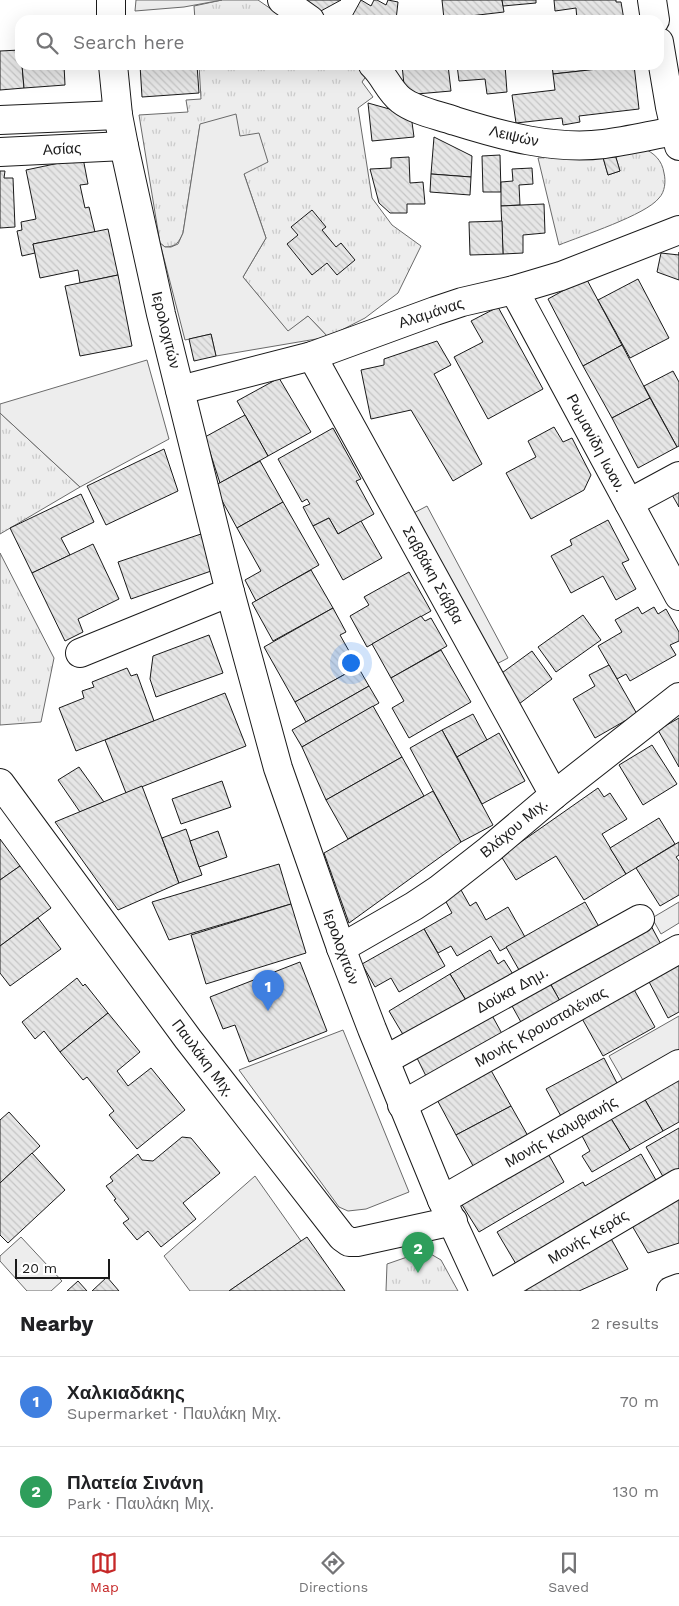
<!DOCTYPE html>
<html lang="en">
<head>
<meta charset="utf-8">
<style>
	body { margin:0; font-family:"Work Sans",sans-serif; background:#f2f2f2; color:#202124 }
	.scale { position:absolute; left:15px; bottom:12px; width:95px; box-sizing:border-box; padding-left:5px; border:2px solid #1a1a1a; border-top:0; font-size:14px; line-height:18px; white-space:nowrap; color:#1a1a1a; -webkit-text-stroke:4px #fff; paint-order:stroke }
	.you { position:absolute; left:350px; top:662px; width:18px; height:18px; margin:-12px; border:4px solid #fff; border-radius:50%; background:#1a73e8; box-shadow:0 0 0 8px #1a73e833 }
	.badge { display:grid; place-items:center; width:32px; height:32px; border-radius:50%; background:#c62828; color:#fff; font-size:16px; font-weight:700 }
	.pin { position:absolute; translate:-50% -41px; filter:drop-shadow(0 1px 2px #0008) }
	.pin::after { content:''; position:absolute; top:26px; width:18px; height:15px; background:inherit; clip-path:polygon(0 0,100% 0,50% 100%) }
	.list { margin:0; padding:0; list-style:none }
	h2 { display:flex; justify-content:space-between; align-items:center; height:65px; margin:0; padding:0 20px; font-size:21px }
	h2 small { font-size:16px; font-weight:400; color:#757577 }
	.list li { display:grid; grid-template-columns:32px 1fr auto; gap:15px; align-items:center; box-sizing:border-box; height:90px; padding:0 20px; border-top:1px solid #e0e0e0 }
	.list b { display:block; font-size:19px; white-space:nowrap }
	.list p { margin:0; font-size:16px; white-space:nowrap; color:#757577 }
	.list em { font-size:16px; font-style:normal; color:#757577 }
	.icon { flex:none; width:28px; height:28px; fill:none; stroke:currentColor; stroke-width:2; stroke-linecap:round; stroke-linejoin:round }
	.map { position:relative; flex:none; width:679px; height:1291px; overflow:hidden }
	.search { position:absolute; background:#fff; box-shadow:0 5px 20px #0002; left:15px; right:15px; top:15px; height:55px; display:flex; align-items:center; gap:12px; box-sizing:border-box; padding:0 18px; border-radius:15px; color:#757577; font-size:19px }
	.sheet { height:245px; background:#fff }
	nav { display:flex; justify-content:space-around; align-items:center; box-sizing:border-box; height:70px; border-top:1px solid #e0e0e0; background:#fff; font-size:14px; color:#757577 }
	nav a { display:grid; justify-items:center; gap:2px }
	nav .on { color:#c62828 }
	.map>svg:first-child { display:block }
	.grass { fill:url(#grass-tufts); stroke:#6a6a6a }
	.built { fill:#ededed; stroke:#6a6a6a }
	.building { fill:url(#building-back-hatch); stroke:#1a1a1a }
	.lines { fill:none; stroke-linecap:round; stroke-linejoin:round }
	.minor-casing { stroke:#1a1a1a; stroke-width:30 }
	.tertiary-casing { stroke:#1a1a1a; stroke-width:30 }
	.minor { stroke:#fff; stroke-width:28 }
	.tertiary { stroke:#fff; stroke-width:28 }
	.labels { text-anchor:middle; stroke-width:4; stroke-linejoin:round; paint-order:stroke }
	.street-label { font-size:15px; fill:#1a1a1a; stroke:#fff }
</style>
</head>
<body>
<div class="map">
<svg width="679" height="1291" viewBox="0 0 679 1291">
	<defs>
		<pattern id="grass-tufts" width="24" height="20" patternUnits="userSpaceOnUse" patternTransform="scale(1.25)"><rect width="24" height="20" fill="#ededed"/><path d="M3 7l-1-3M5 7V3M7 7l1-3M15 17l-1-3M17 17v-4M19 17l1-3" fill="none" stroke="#cbcbcb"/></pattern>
		<pattern id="building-back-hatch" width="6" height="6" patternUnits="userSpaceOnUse" patternTransform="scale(1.25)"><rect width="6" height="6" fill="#e6e6e6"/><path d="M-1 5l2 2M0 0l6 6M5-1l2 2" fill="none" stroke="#c5c5c5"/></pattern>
	</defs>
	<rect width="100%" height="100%" fill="#fff"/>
	<g class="grass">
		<path d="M222 0H258L287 20H195L194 6Z"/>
		<path d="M199 65H352L367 75 362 82 373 97 358 108 372 198 392 225 421 246 398 293 365 318 328 337 308 316 288 332 243 277 266 238 244 174 240 136 200 125 183 233C179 242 176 247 165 247L160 243 139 115 188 112 186 100 201 99Z"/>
		<path d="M643 148C654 153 662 160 664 173 666 181 665 192 659 198 646 215 581 236 559 245L538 158 602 154 608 175 620 171 614 151Z"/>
		<path d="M0 413 80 487 0 534Z"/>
		<path d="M0 553 54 658 41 722 0 725Z"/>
		<path d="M429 1253 441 1260 458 1291H386L387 1264 413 1255Z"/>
	</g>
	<g class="built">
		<path d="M136 0H222L184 7 135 11Z"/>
		<path d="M236 114 240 136 259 133 268 162 244 174 266 238 243 277 288 331 308 316 328 337 216 356 211 334 185 340 160 243 165 247H171L178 244 183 233 200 124Z"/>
		<path d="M147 360 169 439 80 487 0 413V404Z"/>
		<path d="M427 506 508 658 489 668 408 516Z"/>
		<path d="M679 902V923L661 934 652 918Z"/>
		<path d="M679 1016V1050L624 1082 609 1056Z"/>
		<path d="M343 1030 409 1192 366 1209 348 1211 339 1207 239 1070Z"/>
		<path d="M255 1176 301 1241 229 1291H190L164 1256Z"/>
		<path d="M21 1237 62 1281 51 1291H27L0 1261V1256Z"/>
	</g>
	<g class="building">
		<path d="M303 0H341L319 12Z"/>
		<path d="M361 0 371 6 374 0H377L386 5 388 0 398 2 396 20H350Z"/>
		<path d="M442 0H502L504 12 444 19Z"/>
		<path d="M502 0H536V3L503 6Z"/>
		<path d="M554 0H616V2H621L624 20H577L576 8 555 11Z"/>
		<path d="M20 50V65H22L24 88 0 90V51Z"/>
		<path d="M22 65H64L65 85 24 88Z"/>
		<path d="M140 65H197L199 93 142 97Z"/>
		<path d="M402 65H448L451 91 405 95Z"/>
		<path d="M457 65H505L507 92 487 94 485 79 459 81Z"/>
		<path d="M552 65H590V70L553 74Z"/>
		<path d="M634 65 639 109 579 116 580 122 563 125 562 118 516 123 512 95 555 90 553 74Z"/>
		<path d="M368 103 411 115 414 137 372 141Z"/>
		<path d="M434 137 472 156 471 177 431 174Z"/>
		<path d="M614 151 620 171 608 175 602 154Z"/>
		<path d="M500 155 501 192H483L482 156Z"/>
		<path d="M409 157 410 183 423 182 425 204H407V213H390L379 203 370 169 391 168V158Z"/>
		<path d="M83 158 88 184 80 185 85 208 89 207 95 232 33 244 35 253 22 256 17 231 22 230 21 222 36 219 26 170Z"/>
		<path d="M532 168 533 184 519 185 520 205 501 206V182L513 181 512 169Z"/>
		<path d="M0 171H5L4 178H13L15 227 0 228Z"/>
		<path d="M431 174 471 177 470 195 430 192Z"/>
		<path d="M544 204 545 233 523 235V253L503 254 501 206Z"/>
		<path d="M312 210 326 227 322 230 336 247 341 243 355 260 337 275 327 263 312 275 287 244 298 235 291 227Z"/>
		<path d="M502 221 503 254 470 255 469 222Z"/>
		<path d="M108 229 118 275 80 283 78 270 40 278 33 244Z"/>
		<path d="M679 252V280L657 272 661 253 679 255Z"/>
		<path d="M118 275 132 346 80 356 65 286Z"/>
		<path d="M586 278 622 345 583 366 548 299Z"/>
		<path d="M638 279 669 338 630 358 598 300Z"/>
		<path d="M498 307 543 389 488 419 454 357 483 342 471 321Z"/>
		<path d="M211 334 216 356 194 361 189 339Z"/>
		<path d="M437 341 451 365 434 374 482 464 453 481 411 410 371 419 361 370 384 365V359Z"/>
		<path d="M622 345 650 398 612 418 583 366Z"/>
		<path d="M673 371 679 382V446L677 447 644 386Z"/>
		<path d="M279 378 311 432 268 456 237 401Z"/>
		<path d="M650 398 677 447 638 468 612 418Z"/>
		<path d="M245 415 268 456 220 483 205 437Z"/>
		<path d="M554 427 563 442 572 438 591 475 584 490 531 519 506 473 536 457 528 441Z"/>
		<path d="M333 428 361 479 356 481 374 514 338 534 329 518 313 526 303 507 310 504 307 499 302 502 278 459Z"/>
		<path d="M164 449 178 491 106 525 87 486Z"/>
		<path d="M260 461 283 502 237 528 214 486Z"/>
		<path d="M679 488V507L671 493Z"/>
		<path d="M81 494 94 522 61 538 70 555 32 573 10 528Z"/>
		<path d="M283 502 319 565 256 601 245 580 261 571 237 528Z"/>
		<path d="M329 518 338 534 361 521 382 558 343 580 313 526Z"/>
		<path d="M608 520 629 560 622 563 636 589 616 600 603 576 571 593 551 556 572 545 570 540Z"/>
		<path d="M201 534 214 570 131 599 118 562Z"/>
		<path d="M93 544 119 599 78 619 83 632 65 641 32 573Z"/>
		<path d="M311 570 333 608 273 641 252 603Z"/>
		<path d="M409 572 431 611 367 647 350 616 369 605 364 597Z"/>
		<path d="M638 607 642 614 654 607 658 614 666 609 679 632V641L670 645 676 655 630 681 626 674 617 679 598 646 622 632 615 620Z"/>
		<path d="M333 608 346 632 340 635 358 667 295 702 264 647Z"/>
		<path d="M583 615 601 640 556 672 538 647Z"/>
		<path d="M421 616 425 621 431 618 447 646 391 678 372 644Z"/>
		<path d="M209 635 223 673 156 697 150 679 153 656Z"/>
		<path d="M441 650 471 702 409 738 392 708 404 701 391 678Z"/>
		<path d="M532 651 552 679 515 707 495 678Z"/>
		<path d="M609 665 637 714 595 738 573 699 595 686 589 675Z"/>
		<path d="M358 667 369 686 306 722 295 702Z"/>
		<path d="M127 668 131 676 137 674 154 721 76 751 59 708 84 698 82 691 94 687 92 682Z"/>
		<path d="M369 686 379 703 302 747 292 730Z"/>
		<path d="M225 693 246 746 126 793 105 740Z"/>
		<path d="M373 706 402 757 326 800 302 747Z"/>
		<path d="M473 714 487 740 457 757 442 730Z"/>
		<path d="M679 718V767L658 730Z"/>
		<path d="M442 730 493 825 461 842 410 748Z"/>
		<path d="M499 733 525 781 482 804 457 757Z"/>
		<path d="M652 745 677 784 643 805 619 765Z"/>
		<path d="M402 757 424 796 348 839 326 800Z"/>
		<path d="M79 767 104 802 80 812 58 780Z"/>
		<path d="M222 781 231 807 181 824 172 799Z"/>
		<path d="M142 786 179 883 118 910 55 822Z"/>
		<path d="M598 788 604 797 610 793 627 819 602 834 626 874 584 900 556 856 516 880 501 856Z"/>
		<path d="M433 791 461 842 349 923 324 853Z"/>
		<path d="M659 818 675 844 626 874 610 848Z"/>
		<path d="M186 829 202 875 179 883 162 838Z"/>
		<path d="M218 831 227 857 199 867 190 841Z"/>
		<path d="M0 839 20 866 0 880Z"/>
		<path d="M679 842V855L676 857 679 861V895L660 906 636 868Z"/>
		<path d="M279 864 291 904 169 940 152 902Z"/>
		<path d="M20 866 51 908 0 946V880Z"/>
		<path d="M461 890 470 906 476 902 486 920 508 907 525 937 500 951 491 936 457 956 451 946 438 953 424 929 452 913 445 900Z"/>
		<path d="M585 902 602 932 523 977 506 947Z"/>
		<path d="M291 904 306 953 206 984 191 935Z"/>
		<path d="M38 918 61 949 10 986 0 973V946Z"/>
		<path d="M648 920 666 954 565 1010 546 976Z"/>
		<path d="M424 929 445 966 399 992 391 978 375 987 362 964Z"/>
		<path d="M490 950 498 964 504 960 516 979 470 1007 450 974Z"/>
		<path d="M679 958V1012L668 1018 646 976Z"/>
		<path d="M300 962 327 1031 249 1062 235 1025 223 1029 210 997Z"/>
		<path d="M450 974 470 1007 408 1043 389 1011Z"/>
		<path d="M546 976 565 1010 526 1031 507 997Z"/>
		<path d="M77 978 83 986 85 984 108 1013 60 1052 44 1031 35 1039 22 1022Z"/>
		<path d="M632 986 655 1027 603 1056 580 1015Z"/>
		<path d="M488 1008 506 1041 429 1082 412 1048Z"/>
		<path d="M108 1013 140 1052 117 1071 128 1086 151 1068 185 1110 137 1149 109 1115 114 1111 87 1077 83 1080 60 1052Z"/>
		<path d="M604 1058 619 1087 562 1118 546 1089Z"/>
		<path d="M488 1065 511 1106 456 1135 434 1094Z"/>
		<path d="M679 1078V1122L663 1131 644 1098Z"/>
		<path d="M644 1098 663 1131 630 1150 610 1117Z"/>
		<path d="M511 1106 532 1143 477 1173 456 1135Z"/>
		<path d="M9 1112 40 1146 0 1183V1120Z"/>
		<path d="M610 1117 630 1150 592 1172 582 1156 590 1151 581 1134Z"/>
		<path d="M679 1128V1172L665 1180 646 1147Z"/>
		<path d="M182 1137 191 1138 220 1173 183 1203 196 1219 161 1247 148 1231 137 1240 123 1223 129 1219 114 1200 116 1199 106 1186 113 1181 110 1177 138 1154 142 1160 153 1161Z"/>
		<path d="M546 1150 564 1182 479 1232 459 1200Z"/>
		<path d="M32 1153 65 1190 8 1243 0 1235V1183Z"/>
		<path d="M641 1154 660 1187 519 1269 497 1232 583 1182 585 1186Z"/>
		<path d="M679 1193V1243L648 1253 631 1224Z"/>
		<path d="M609 1235 628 1269 579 1291H527L522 1283Z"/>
		<path d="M307 1237 345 1291H229L301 1241Z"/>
		<path d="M107 1277 119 1291H92Z"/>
		<path d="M78 1281 87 1291H67Z"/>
	</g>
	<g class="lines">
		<g class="minor-casing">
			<g id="minor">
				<path d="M111 0V20"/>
				<path d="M282 0 310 20"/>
				<path d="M652 0 655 20"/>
				<path d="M659 42 670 107 679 146"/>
				<path d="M113 65 118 115 124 146 161 314 230 592 278 768 341 948 372 1029 442 1200 484 1291"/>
				<path d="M373 65C384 75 389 91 401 100 415 111 438 115 455 121 503 136 553 150 604 144 628 141 652 135 675 131"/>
				<path d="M0 120 118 115"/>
				<path d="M0 152 124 146"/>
				<path d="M514 290 679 596"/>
				<path d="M312 356 554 795"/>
				<path d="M180 390 312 356 435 311 462 302 514 290 561 276 679 230"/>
				<path d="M629 503 679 476"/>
				<path d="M80 653 230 592"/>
				<path d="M0 783 188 1039 342 1237 349 1242H357L453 1221"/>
				<path d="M341 948 414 906 438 890 489 850 554 795 679 697"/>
				<path d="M385 1060 640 919"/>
				<path d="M402 1105 679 949"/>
				<path d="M442 1200 679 1064"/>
				<path d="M496 1291 679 1183"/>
			</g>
		</g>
		<g class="tertiary-casing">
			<path id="tertiary" d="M671 1291 679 1288"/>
		</g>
		<use href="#minor" class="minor"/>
		<use href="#tertiary" class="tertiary"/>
	</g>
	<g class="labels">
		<g class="street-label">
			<text transform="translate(514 136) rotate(13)" y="5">Λειψών</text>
			<text transform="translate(62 149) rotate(-3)" y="5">Ασίας</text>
			<text transform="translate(431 313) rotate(-18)" y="5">Αλαμάνας</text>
			<text transform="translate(166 330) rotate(76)" y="5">Ιερολοχιτών</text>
			<text transform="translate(596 443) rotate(62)" y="5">Ρωμανίδη Ιωαν.</text>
			<text transform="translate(433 575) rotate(61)" y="5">Σαββάκη Σάββα</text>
			<text transform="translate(514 828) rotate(-40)" y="5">Βλάχου Μιχ.</text>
			<text transform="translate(341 947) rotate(70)" y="5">Ιερολοχιτών</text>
			<text transform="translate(512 990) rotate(-29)" y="5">Δούκα Δημ.</text>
			<text transform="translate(541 1027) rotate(-29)" y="5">Μονής Κρουσταλένιας</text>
			<text transform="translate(203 1058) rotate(53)" y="5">Παυλάκη Μιχ.</text>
			<text transform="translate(561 1132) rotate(-30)" y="5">Μονής Καλυβιανής</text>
			<text transform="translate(588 1237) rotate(-31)" y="5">Μονής Κεράς</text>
		</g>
	</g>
</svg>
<div class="scale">20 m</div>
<div class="you"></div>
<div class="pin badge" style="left:268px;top:1011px;background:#3f7fe0">1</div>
<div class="pin badge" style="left:418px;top:1273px;background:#2e9e5b">2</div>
<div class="search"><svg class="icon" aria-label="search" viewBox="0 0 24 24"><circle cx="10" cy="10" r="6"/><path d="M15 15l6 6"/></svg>Search here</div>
</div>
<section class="sheet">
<h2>Nearby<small>2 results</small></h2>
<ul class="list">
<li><span class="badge" style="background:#3f7fe0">1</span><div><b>Χαλκιαδάκης</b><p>Supermarket · Παυλάκη Μιχ.</p></div><em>70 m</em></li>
<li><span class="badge" style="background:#2e9e5b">2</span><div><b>Πλατεία Σινάνη</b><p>Park · Παυλάκη Μιχ.</p></div><em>130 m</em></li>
</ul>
</section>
<nav>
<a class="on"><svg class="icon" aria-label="map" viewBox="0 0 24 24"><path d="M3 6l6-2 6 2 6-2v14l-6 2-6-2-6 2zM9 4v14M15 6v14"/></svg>Map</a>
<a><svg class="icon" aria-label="directions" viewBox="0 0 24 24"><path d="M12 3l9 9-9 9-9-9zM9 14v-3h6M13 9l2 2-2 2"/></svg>Directions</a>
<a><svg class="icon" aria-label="saved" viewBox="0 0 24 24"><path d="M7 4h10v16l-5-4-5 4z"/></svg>Saved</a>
</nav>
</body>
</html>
